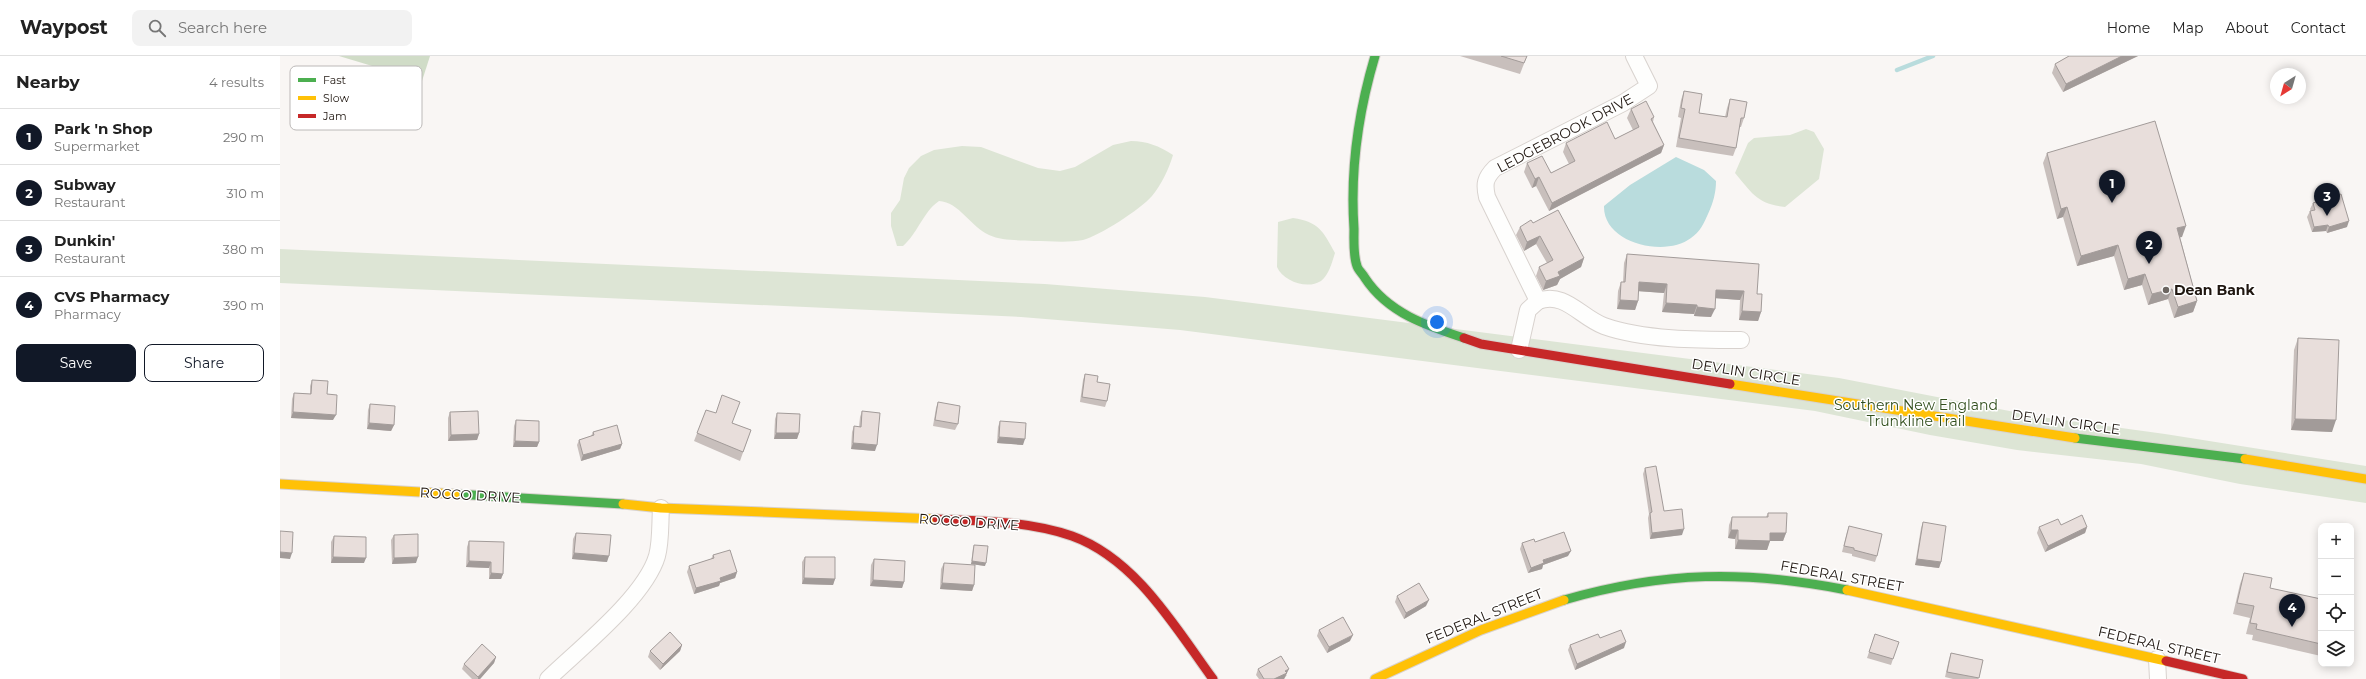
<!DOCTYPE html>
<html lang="en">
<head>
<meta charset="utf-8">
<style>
	body { margin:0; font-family:Montserrat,sans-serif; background:#f2f2f2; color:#222 }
	.controls { position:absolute; right:12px; bottom:12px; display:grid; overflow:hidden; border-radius:8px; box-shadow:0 2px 10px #0003 }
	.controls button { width:36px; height:36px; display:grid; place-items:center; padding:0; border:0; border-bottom:1px solid #e0e0e0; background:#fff; color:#222; font:20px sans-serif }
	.compass { position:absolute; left:1990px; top:12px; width:36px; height:36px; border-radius:50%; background:#fff; box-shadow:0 2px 10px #0003; rotate:217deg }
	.you { position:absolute; left:1157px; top:266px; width:14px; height:14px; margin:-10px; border:3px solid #fff; border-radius:50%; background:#1a73e8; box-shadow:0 0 0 6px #1a73e833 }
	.badge { display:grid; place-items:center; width:26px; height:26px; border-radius:50%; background:#111827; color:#fff; font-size:13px; font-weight:700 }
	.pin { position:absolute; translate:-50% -33px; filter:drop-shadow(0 1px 2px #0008) }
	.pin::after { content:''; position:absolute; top:21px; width:14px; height:12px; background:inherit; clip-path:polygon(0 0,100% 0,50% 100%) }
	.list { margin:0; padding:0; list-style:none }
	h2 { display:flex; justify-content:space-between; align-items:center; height:52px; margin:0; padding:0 16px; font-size:17px }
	h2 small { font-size:13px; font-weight:400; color:#767676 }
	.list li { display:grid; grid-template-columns:26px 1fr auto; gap:12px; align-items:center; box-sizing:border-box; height:56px; padding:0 16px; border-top:1px solid #e0e0e0 }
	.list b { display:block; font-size:15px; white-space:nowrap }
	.list p { margin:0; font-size:13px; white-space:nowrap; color:#767676 }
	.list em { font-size:13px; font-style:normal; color:#767676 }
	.actions { display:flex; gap:8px; padding:12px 16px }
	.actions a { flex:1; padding:9px 0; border:1px solid #111827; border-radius:8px; text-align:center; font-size:14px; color:#111827 }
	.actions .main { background:#111827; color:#fff }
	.icon { flex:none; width:22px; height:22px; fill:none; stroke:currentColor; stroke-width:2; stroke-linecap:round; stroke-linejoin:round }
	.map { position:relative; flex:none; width:2086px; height:623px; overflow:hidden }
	header { display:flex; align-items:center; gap:24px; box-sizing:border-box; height:56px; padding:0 20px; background:#fff; border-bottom:1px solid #e0e0e0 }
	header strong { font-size:19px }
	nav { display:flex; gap:22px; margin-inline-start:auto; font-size:14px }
	.search { width:280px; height:36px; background:#f2f2f2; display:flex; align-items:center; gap:10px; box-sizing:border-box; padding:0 14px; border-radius:8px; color:#767676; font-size:15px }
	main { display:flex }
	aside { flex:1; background:#fff }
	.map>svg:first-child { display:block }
	.green { fill:#dde5d5 }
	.forest { fill:#d0dcc7 }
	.water { fill:#b9dcdd }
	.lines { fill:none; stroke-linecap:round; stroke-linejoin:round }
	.stream { stroke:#b9dcdd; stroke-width:4.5 }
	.street-casing { stroke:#d8d2ce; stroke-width:18 }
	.fast-casing { stroke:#d8d2ce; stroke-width:11 }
	.slow-casing { stroke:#d8d2ce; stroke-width:11 }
	.jam-casing { stroke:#d8d2ce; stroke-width:11 }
	.street { stroke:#fefefd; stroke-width:16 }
	.fast { stroke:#4caf50; stroke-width:9 }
	.slow { stroke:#ffc107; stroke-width:9 }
	.jam { stroke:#c62828; stroke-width:9 }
	.wall { fill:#c8bfbc }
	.shaded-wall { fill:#a29b99 }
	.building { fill:#e8dedb; stroke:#a29b99 }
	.poi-dot { fill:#6c6560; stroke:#fff; stroke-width:1.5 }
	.labels { text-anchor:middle; stroke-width:3; stroke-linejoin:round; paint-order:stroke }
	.street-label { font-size:14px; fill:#201711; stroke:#fff }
	.poi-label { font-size:14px; font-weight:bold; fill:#201711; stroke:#fff; text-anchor:start }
	.park-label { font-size:14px; fill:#314e1c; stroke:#fff }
	.key { fill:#fff; stroke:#bcb9b8; stroke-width:1 }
	.key-label { font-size:11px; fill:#201711 }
</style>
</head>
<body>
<header>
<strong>Waypost</strong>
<div class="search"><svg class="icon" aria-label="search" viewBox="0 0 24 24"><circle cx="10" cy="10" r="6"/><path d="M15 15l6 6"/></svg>Search here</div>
<nav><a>Home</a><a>Map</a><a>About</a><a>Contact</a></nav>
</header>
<main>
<aside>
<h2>Nearby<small>4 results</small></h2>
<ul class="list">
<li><span class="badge">1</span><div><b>Park 'n Shop</b><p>Supermarket</p></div><em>290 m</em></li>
<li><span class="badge">2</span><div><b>Subway</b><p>Restaurant</p></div><em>310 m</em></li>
<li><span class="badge">3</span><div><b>Dunkin'</b><p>Restaurant</p></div><em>380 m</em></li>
<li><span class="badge">4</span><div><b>CVS Pharmacy</b><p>Pharmacy</p></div><em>390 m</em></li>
</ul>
<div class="actions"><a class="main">Save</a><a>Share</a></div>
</aside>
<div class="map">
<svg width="2086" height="623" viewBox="0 0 2086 623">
	<rect width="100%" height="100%" fill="#f9f6f4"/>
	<g class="green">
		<path d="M1526 73 1534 76 1544 93 1539 123 1505 151C1477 148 1472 137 1455 117L1468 87 1474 82 1510 79Z"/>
		<path d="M851 85C867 85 879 90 893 99 889 113 881 129 872 140 861 153 819 180 803 184 788 187 769 185 754 185 740 184 722 185 709 179 691 171 679 146 659 145 643 156 638 177 623 190H617L611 170V157L620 144 624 122 629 112 641 100 654 94 682 90 701 91 758 112 780 115 795 111 833 89Z"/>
		<path d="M1013 162C1039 166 1043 175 1055 197 1052 206 1049 219 1041 225 1027 234 1003 225 997 211L998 166Z"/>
		<path d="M0 193 765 228 925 241 1559 322 1761 361 1885 378 2086 410V447L1960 428 1861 408 1737 394 1650 379 1535 355 900 274 741 261 0 227Z"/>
	</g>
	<path class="forest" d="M59 0H150L142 25Z"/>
	<path class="water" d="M1396 101 1424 114 1436 125C1436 137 1433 147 1428 158 1424 167 1420 176 1411 182 1385 202 1323 187 1324 150L1350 129Z"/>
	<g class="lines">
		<path class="stream" d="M1617 14 1653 0"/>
		<g class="street-casing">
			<g id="street">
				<path d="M1354 0 1369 30 1343 47 1215 112C1205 122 1204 128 1207 141L1258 245C1285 235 1300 261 1324 270 1363 284 1419 284 1461 284"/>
				<path d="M1239 294 1248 254 1258 245"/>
				<path d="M1877 603 1878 623"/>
				<path d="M268 623C299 593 365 541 377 500 381 486 380 467 381 452"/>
			</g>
		</g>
		<g class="fast-casing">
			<g id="fast">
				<path d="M1095 0C1078 57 1070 114 1074 173 1074 185 1073 199 1077 210 1078 214 1083 218 1085 222 1108 257 1147 270 1184 282"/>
				<path d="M1795 382 1965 403"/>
				<path d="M175 438 343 448"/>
				<path d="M1284 544C1384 515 1466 514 1567 534"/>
			</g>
		</g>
		<g class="slow-casing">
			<g id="slow">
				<path d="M1450 328 1795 382"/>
				<path d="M1965 403 2086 423"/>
				<path d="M0 428 175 438"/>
				<path d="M343 448 381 452 657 463"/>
				<path d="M1567 534 1886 605"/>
				<path d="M1095 623 1201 574 1284 544"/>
			</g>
		</g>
		<g class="jam-casing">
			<g id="jam">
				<path d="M1184 282 1201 288 1450 328"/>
				<path d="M657 463C702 465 749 465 792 480 856 503 895 571 933 623"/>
				<path d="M1886 605 1963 623"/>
			</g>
		</g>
		<use href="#street" class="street"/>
		<use href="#fast" class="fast"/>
		<use href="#slow" class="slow"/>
		<use href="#jam" class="jam"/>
	</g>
	<g class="wall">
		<path d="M1180 0H1247L1240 18Z"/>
		<path d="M1789 0H1858L1783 36 1772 17 1775 8Z"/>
		<path d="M1404 35 1419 57 1445 61 1447 52 1450 43 1464 62 1461 71H1459L1456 92 1453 100 1396 91 1401 62 1398 61 1401 44Z"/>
		<path d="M1351 53 1374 61 1373 66 1384 89 1381 97 1269 155 1256 130 1252 132 1244 116 1247 107 1271 117 1289 108 1283 96 1286 87 1335 83 1353 74 1347 62Z"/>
		<path d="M1767 97 1902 181H1900L1917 245 1913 256 1894 262 1888 243 1868 249 1862 229 1844 234 1834 200 1797 210 1783 161 1777 163 1763 107Z"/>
		<path d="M2033 147 2067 171 2047 177 2046 175 2032 176 2027 161 2030 155H2031L2030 153Z"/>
		<path d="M1253 167 1304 202 1301 211 1280 223 1277 229 1263 234 1256 220 1259 211 1267 207 1256 188 1244 195 1236 179 1240 171Z"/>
		<path d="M1347 198 1477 238 1481 256 1478 265 1459 264 1460 244 1435 242 1431 261 1414 260V258L1382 256 1384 237 1358 235V245L1355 254 1337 253 1338 235 1341 226H1343L1344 207Z"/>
		<path d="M2018 282 2052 376 2011 374 2014 294Z"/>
		<path d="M805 318 817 326 827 345 825 351 800 346 803 324Z"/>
		<path d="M32 324 47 338 53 364 11 362 12 343 14 337 30 338V330Z"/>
		<path d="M658 346 678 368 675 374 653 370 656 352Z"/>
		<path d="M90 348 114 369 111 375 87 373 88 354Z"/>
		<path d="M426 354 452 367 471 374 460 405 414 385Z"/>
		<path d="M582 355 595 395 571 393 572 376 574 370 579 371 580 361Z"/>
		<path d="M170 356 199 378 197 384 168 385V362Z"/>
		<path d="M497 357 519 377 517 383H494L495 363Z"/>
		<path d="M236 364 259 386 257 391H233L234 370Z"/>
		<path d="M720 365 743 389 717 387 718 371Z"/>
		<path d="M313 376 342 388 340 393 301 405 297 389 299 384 311 380Z"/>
		<path d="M1365 412 1384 455 1402 479 1370 483 1368 462 1369 458 1363 418Z"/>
		<path d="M1488 457 1506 477 1503 485H1490L1487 494 1455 493V483L1448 482 1449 469 1452 461H1486Z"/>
		<path d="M1643 466 1661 506 1659 512 1635 509 1641 472Z"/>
		<path d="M1781 469 1807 471 1805 477 1765 496 1757 477 1759 471Z"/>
		<path d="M1569 470 1597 500 1595 506 1572 500V498L1562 496 1567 476Z"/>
		<path d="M296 477 327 506 292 503 293 483Z"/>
		<path d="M114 479 136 507 112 508 111 484Z"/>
		<path d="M54 480 84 507H51V486Z"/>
		<path d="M189 485 223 518 221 523H209V512L186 511 187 491Z"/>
		<path d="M1255 486 1288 500 1263 509 1262 513 1248 517 1240 493 1242 487Z"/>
		<path d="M694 489 705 510 691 508 693 492Z"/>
		<path d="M433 499 457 516 455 522 440 527 439 530 414 538 407 516 409 510 431 503Z"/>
		<path d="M525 501 555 523 553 529 522 528V506Z"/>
		<path d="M594 503 624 526 622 532 590 530 591 509Z"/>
		<path d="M664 507 694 529 692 535 660 533 661 513Z"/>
		<path d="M1964 517 1990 532 2041 543V600L1972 584 1973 579 1966 578 1970 562 1953 558 1960 528Z"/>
		<path d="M1117 540 1146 550 1124 563 1115 546Z"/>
		<path d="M1039 574 1070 585 1047 597 1037 580Z"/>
		<path d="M1595 578 1613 603 1611 609 1587 602Z"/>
		<path d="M1320 582 1344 592 1295 614 1288 594 1290 589Z"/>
		<path d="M402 589 400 595 380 614 368 601 370 595Z"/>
		<path d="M1671 597 1703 604 1698 623H1673L1665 621 1669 603Z"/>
		<path d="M216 601 214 607 200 623H192L182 613 184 608Z"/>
		<path d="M978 613 1007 619 1006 620 1004 623H979L976 619Z"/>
	</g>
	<g class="shaded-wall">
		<path d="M1842 0H1858L1783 36 1786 28Z"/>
		<path d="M1384 89 1381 97 1269 155 1272 147Z"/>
		<path d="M1259 121 1256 130 1252 132 1255 123Z"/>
		<path d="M1787 151 1783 161 1777 163 1781 153Z"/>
		<path d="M2069 165 2067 171 2047 177 2049 171Z"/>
		<path d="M2048 169 2046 175 2032 176 2034 171Z"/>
		<path d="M1906 170 1902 181 1893 183 1897 172Z"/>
		<path d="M1260 180 1256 188 1244 195 1247 186Z"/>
		<path d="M1838 189 1834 200 1797 210 1801 200Z"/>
		<path d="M1304 202 1301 211 1280 223 1277 229 1263 234 1266 225 1278 216Z"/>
		<path d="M1865 218 1862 229 1844 234 1848 223Z"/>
		<path d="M1359 226 1387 228 1384 237 1356 235Z"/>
		<path d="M1892 233 1888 243 1868 249 1872 238Z"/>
		<path d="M1436 234 1464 235 1460 244 1433 242Z"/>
		<path d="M1340 244 1358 245 1355 254 1337 253Z"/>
		<path d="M1917 245 1913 256 1894 262 1898 251Z"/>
		<path d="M1386 247 1417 249 1414 258 1382 256Z"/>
		<path d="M1417 251 1435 253 1431 261 1414 260Z"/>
		<path d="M1462 255 1481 256 1478 265 1459 264Z"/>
		<path d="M13 356 56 359 53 364 11 362Z"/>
		<path d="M2015 363 2056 364 2052 376 2011 374Z"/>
		<path d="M89 367 114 369 111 375 87 373Z"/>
		<path d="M496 377H519L517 383H494Z"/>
		<path d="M199 378 197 384 168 385 171 379Z"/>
		<path d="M719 381 745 383 743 389 717 387Z"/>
		<path d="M235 385 259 386 257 391H233Z"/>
		<path d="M573 387 597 389 595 395 571 393Z"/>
		<path d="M342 388 340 393 301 405 303 399Z"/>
		<path d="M1807 471 1805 477 1765 496 1768 490Z"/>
		<path d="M1404 473 1402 479 1370 483 1372 477Z"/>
		<path d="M1451 474H1458L1455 483 1448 482Z"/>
		<path d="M1490 477H1506L1503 485H1490L1487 494 1455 493 1458 484Z"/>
		<path d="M1291 495 1288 500 1263 509 1262 513 1248 517 1251 512 1263 504Z"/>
		<path d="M0 496 12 497 10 503 0 502Z"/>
		<path d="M294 497 329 500 327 506 292 503Z"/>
		<path d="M53 501 86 502 84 507H51Z"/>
		<path d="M138 501 136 507 112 508 114 502Z"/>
		<path d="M1637 503 1661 506 1659 512 1635 509Z"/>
		<path d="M189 505 211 506 209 512 186 511Z"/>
		<path d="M692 505 706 507 705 510 691 508Z"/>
		<path d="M457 516 455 522 440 527 439 530 414 538 416 532 440 522Z"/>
		<path d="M211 517 223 518 221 523H209Z"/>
		<path d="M524 522 555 523 553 529 522 528Z"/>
		<path d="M593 524 624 526 622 532 590 530Z"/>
		<path d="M662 527 694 529 692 535 660 533Z"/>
		<path d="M1149 544 1146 550 1124 563 1126 557Z"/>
		<path d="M1073 579 1070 585 1047 597 1049 591Z"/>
		<path d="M1346 586 1344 592 1295 614 1297 608Z"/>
		<path d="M402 589 400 595 380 614 383 608Z"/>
		<path d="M216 601 214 607 200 623H198V621Z"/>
		<path d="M1009 613 1004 623H994L1005 615Z"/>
	</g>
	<g class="building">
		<path d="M1221 0H1247L1244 7Z"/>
		<path d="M1789 0H1842L1786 28 1775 8Z"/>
		<path d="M1404 35 1422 38 1419 57 1447 61 1450 43 1467 46 1464 62H1461L1456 92 1399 82 1405 53 1401 52Z"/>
		<path d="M1366 45 1374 61 1371 63 1384 89 1272 147 1259 121 1255 123 1247 107 1262 100 1271 117 1295 105 1286 87 1327 66 1335 83 1359 71 1351 53Z"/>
		<path d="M1875 65 1906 170 1897 172 1917 245 1898 251 1892 233 1872 238 1865 218 1848 223 1838 189 1801 200 1787 151 1781 153 1767 97Z"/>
		<path d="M2061 138 2069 165 2049 171 2048 169 2034 171 2030 155 2035 154 2033 147Z"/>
		<path d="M1278 154 1304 202 1278 216 1280 220 1266 225 1259 211 1273 204 1260 180 1247 186 1240 171 1251 164 1253 167Z"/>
		<path d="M1347 198 1479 208 1477 238H1482L1481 256 1462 255 1464 235 1436 234 1435 253 1417 251V249L1386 247 1387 228 1359 226 1358 245 1340 244 1341 226H1345Z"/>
		<path d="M2018 282 2059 284 2056 364 2015 363Z"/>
		<path d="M805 318 818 320 817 326 830 328 827 345 802 341Z"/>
		<path d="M32 324 48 325 47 338 57 339 56 359 13 356 14 337 31 338Z"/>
		<path d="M442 339 460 346 452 367 471 374 463 396 417 377 426 354 436 357Z"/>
		<path d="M658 346 680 350 678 368 655 364Z"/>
		<path d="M90 348 115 350 114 369 89 367Z"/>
		<path d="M198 355 199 378 171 379 170 356Z"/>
		<path d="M582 355 600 357 597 389 573 387 574 370 581 371Z"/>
		<path d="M497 357 520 358 519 377H496Z"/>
		<path d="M236 364 259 365V386L235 385Z"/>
		<path d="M720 365 746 367 745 383 719 381Z"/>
		<path d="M337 369 342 388 303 399 299 384 314 379 313 376Z"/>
		<path d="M1376 410 1384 455 1402 453 1404 473 1372 477 1370 457 1372 456 1365 412Z"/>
		<path d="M1488 457H1507L1506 477H1490V485L1458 484V474H1451L1452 461H1488Z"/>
		<path d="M1802 459 1807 471 1768 490 1759 471 1778 463 1781 469Z"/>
		<path d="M1643 466 1666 470 1661 506 1637 503Z"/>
		<path d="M1569 470 1602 478 1597 500 1574 494V492L1564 490Z"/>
		<path d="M0 475 13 476 12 497 0 496Z"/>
		<path d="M1284 476 1291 495 1263 504 1264 507 1251 512 1242 487 1254 483 1255 486Z"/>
		<path d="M296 477 331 479 329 500 294 497Z"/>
		<path d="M138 478V501L114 502V479Z"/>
		<path d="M54 480 86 481V502L53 501Z"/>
		<path d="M189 485 224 486 223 518 211 517V506L189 505Z"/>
		<path d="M694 489 708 490 706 507 692 505Z"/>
		<path d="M450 494 457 516 440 522 441 525 416 532 409 510 434 502 433 499Z"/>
		<path d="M525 501H555V523L524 522Z"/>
		<path d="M594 503 625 505 624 526 593 524Z"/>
		<path d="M664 507 695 509 694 529 662 527Z"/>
		<path d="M1964 517 1992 522 1990 532 2041 543V588L1976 573 1977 568 1970 567 1974 550 1957 547Z"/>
		<path d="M1139 527 1149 544 1126 557 1117 540Z"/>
		<path d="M1063 561 1073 579 1049 591 1039 574Z"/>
		<path d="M1341 574 1346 586 1297 608 1290 589 1318 578 1320 582Z"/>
		<path d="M390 576 402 589 383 608 370 595Z"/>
		<path d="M1595 578 1619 586 1613 603 1589 596Z"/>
		<path d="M202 588 216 601 198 621 184 608Z"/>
		<path d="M1671 597 1703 604 1699 622 1667 616Z"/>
		<path d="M1001 600 1009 613 1005 615 1007 617 994 623H984L978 613Z"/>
	</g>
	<circle class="poi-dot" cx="1886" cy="234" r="4"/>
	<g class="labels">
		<g class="street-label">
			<text transform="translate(1285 77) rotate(-28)" y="5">LEDGEBROOK DRIVE</text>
			<text transform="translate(1466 316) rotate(9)" y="5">DEVLIN CIRCLE</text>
			<text transform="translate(1786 366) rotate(8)" y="5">DEVLIN CIRCLE</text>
			<text transform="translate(190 439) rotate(3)" y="5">ROCCO DRIVE</text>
			<text transform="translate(689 466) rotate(4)" y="5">ROCCO DRIVE</text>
			<text transform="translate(1562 520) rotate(10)" y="5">FEDERAL STREET</text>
			<text transform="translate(1204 560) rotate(-22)" y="5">FEDERAL STREET</text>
			<text transform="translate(1879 589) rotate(13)" y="5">FEDERAL STREET</text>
		</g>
		<g class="poi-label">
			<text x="1894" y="239">Dean Bank</text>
		</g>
		<g class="park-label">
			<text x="1636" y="354">Southern New England<tspan x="1636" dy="16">Trunkline Trail</tspan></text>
		</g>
	</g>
	<rect x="10" y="10" width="132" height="64" rx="6" class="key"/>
	<rect x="18" y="22" width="18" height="4" fill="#4caf50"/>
	<rect x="18" y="40" width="18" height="4" fill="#ffc107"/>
	<rect x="18" y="58" width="18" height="4" fill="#c62828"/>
	<g class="key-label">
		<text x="43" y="28">Fast</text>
		<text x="43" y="46">Slow</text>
		<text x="43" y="64">Jam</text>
	</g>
</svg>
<div class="controls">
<button>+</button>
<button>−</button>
<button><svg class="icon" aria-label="locate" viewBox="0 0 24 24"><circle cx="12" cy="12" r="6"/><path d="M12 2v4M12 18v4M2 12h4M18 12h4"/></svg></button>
<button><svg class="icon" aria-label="layers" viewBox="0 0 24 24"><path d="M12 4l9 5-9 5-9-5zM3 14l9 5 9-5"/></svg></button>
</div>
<svg class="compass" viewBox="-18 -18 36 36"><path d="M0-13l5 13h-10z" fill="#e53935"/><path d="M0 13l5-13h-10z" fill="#767676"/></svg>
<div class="you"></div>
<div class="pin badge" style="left:1832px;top:147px">1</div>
<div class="pin badge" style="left:1869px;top:208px">2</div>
<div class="pin badge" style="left:2047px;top:160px">3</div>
<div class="pin badge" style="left:2012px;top:571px">4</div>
</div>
</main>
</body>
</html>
